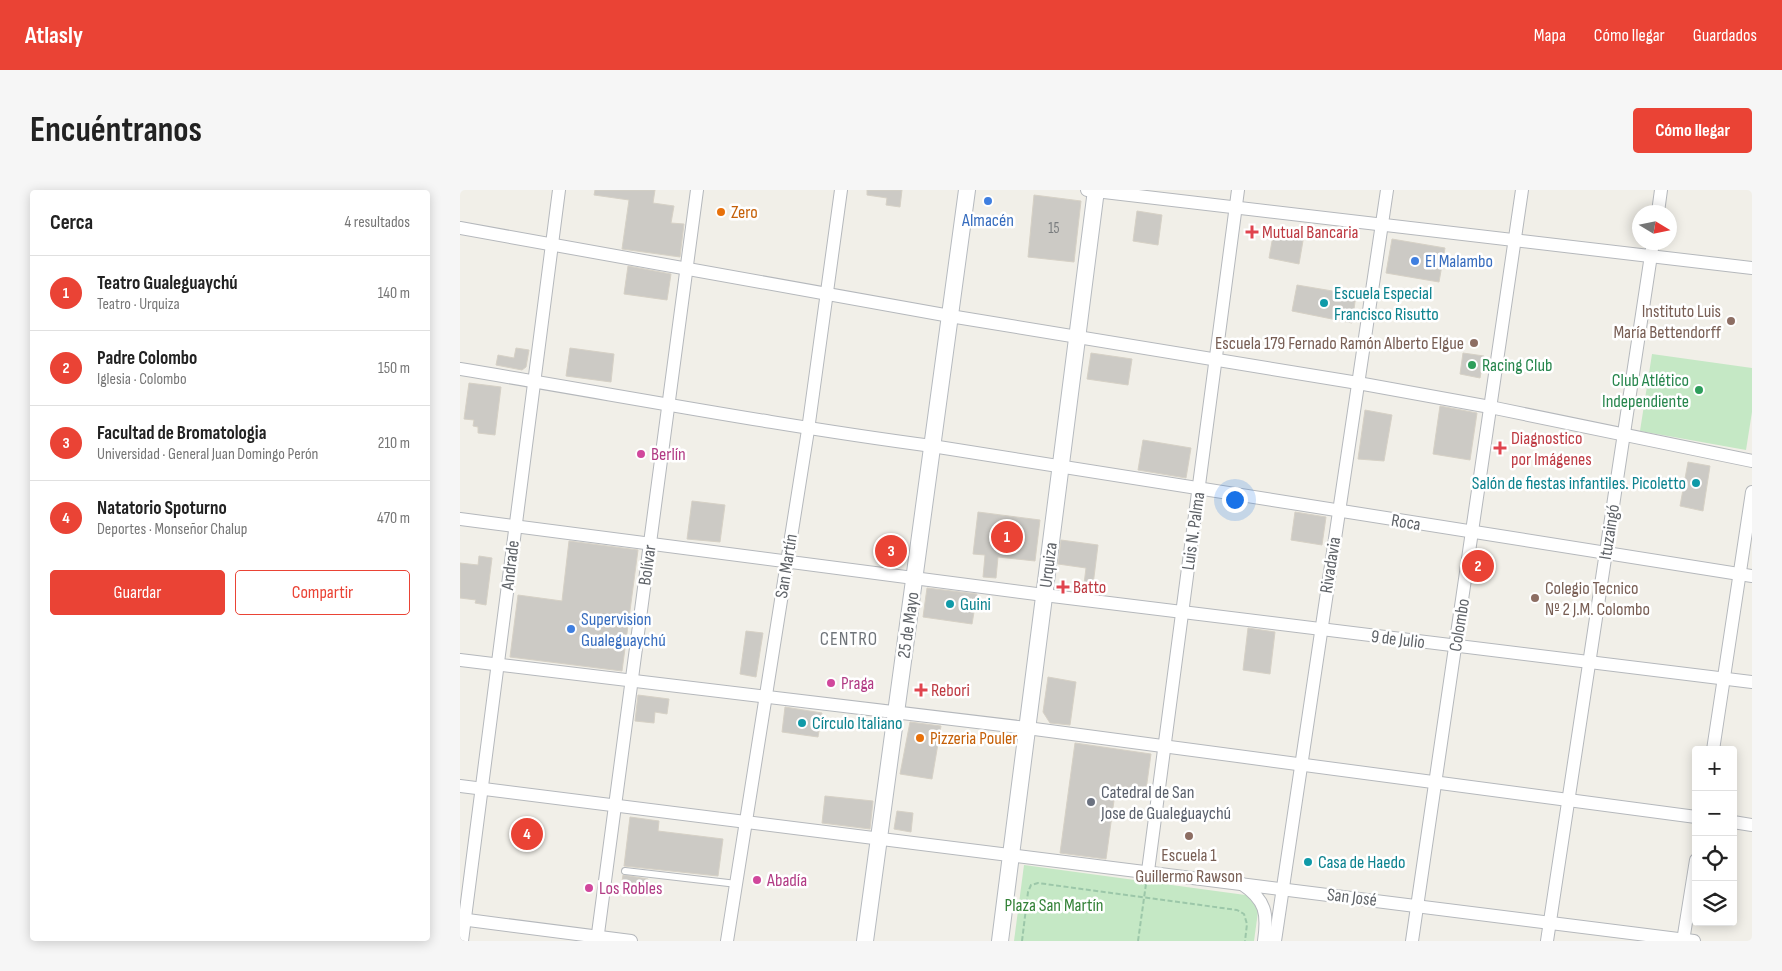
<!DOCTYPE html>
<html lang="es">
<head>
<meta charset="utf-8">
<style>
	body { margin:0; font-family:"Sofia Sans Condensed",sans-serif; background:#f6f6f6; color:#222 }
	.controls { position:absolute; right:15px; bottom:15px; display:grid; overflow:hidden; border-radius:5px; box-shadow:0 2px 12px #0003 }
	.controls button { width:45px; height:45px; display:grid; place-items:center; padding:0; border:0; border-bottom:1px solid #e0e0e0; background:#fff; color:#222; font:25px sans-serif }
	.compass { position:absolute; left:1172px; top:15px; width:45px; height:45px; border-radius:50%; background:#fff; box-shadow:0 2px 12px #0003; rotate:100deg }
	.you { position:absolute; left:774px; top:309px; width:18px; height:18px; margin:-12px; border:4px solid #fff; border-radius:50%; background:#1a73e8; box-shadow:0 0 0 8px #1a73e833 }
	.badge { display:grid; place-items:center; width:32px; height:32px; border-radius:50%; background:#ea4335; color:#fff; font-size:16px; font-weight:700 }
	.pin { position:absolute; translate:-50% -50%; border:2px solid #fff; box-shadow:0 1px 5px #0006 }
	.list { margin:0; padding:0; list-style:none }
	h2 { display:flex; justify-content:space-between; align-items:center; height:65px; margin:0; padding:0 20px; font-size:21px }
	h2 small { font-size:16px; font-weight:400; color:#767676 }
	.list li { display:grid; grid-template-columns:32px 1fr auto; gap:15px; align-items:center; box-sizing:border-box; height:75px; padding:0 20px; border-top:1px solid #e0e0e0 }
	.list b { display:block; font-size:19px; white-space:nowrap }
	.list p { margin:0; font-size:16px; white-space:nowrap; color:#767676 }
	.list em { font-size:16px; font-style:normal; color:#767676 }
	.actions { display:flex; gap:10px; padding:15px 20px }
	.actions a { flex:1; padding:11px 0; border:1px solid #ea4335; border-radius:5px; text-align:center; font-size:18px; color:#ea4335 }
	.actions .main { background:#ea4335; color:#fff }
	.icon { flex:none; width:28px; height:28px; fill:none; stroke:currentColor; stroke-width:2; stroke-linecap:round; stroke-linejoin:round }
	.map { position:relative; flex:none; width:1292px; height:751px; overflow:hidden; border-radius:5px }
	header { display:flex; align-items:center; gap:30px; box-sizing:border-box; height:70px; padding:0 25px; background:#ea4335; color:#fff }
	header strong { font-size:24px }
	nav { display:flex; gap:28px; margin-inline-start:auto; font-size:18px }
	.intro { display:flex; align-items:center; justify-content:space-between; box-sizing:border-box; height:120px; padding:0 30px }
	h1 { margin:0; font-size:35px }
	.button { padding:12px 22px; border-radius:5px; background:#ea4335; color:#fff; font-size:18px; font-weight:700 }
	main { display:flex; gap:30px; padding:0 30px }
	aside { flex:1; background:#fff; border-radius:5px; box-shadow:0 2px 12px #0003 }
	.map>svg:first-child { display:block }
	.green { fill:#c5e8c5 }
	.building { fill:#cccac5; stroke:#d6d1c6 }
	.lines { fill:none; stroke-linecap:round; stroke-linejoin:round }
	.lane-casing { stroke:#b5b8bc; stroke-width:8 }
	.street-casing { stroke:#b5b8bc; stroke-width:14 }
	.secondary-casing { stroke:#b6babf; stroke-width:18 }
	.path { stroke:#9cc7a9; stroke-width:2; stroke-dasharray:5 2.5; stroke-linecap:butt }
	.lane { stroke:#fff; stroke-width:6 }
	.street { stroke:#fff; stroke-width:12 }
	.secondary { stroke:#fff; stroke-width:16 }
	.shop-dot { fill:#3f7fe0; stroke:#fff; stroke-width:2 }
	.food-dot { fill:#e8710a; stroke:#fff; stroke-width:2 }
	.health-dot { fill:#e0444e; stroke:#fff; stroke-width:2 }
	.culture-dot { fill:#0f9aa8; stroke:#fff; stroke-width:2 }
	.education-dot { fill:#8d6e63; stroke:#fff; stroke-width:2 }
	.leisure-dot { fill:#2e9e5b; stroke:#fff; stroke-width:2 }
	.hotel-dot { fill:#d1479c; stroke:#fff; stroke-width:2 }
	.worship-dot { fill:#6b7280; stroke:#fff; stroke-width:2 }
	.labels { text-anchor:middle; stroke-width:5; stroke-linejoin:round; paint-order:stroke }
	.number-label { font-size:15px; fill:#7a7d7f }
	.food-label { font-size:18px; fill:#c56008; stroke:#fff; text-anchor:start }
	.shop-label { font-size:18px; fill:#366cbe; stroke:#fff; text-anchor:start }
	.health-label { font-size:18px; fill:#be3a42; stroke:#fff; text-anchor:start }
	.culture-label { font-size:18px; fill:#0d838f; stroke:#fff; text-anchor:start }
	.education-label { font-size:18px; fill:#785e54; stroke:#fff; text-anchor:end }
	.leisure-label { font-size:18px; fill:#27864d; stroke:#fff; text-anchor:start }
	.hotel-label { font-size:18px; fill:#b23c85; stroke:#fff; text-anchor:start }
	.street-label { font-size:18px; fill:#5f6368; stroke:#fff }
	.worship-label { font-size:18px; fill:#5b616d; stroke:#fff; text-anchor:start }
	.park-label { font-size:18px; fill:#348238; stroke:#fff }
	.neighbourhood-label { font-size:19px; letter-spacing:1px; fill:#70757a; stroke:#fff }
</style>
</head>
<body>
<header>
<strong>Atlasly</strong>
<nav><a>Mapa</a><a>Cómo llegar</a><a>Guardados</a></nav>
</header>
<div class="intro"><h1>Encuéntranos</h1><a class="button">Cómo llegar</a></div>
<main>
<aside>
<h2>Cerca<small>4 resultados</small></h2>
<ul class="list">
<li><span class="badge">1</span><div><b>Teatro Gualeguaychú</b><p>Teatro · Urquiza</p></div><em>140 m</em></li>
<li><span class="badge">2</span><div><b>Padre Colombo</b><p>Iglesia · Colombo</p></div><em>150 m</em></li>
<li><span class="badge">3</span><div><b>Facultad de Bromatologia</b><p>Universidad · General Juan Domingo Perón</p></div><em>210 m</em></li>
<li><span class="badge">4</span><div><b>Natatorio Spoturno</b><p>Deportes · Monseñor Chalup</p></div><em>470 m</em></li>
</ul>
<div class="actions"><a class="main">Guardar</a><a>Compartir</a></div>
</aside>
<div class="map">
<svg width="1292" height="751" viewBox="0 0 1292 751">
	<rect width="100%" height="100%" fill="#f1efe8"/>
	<g class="green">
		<path d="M1192 164 1292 178V222L1286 260 1180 241Z"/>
		<path d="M564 675 800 707 794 751H554Z"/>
	</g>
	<g class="building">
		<path d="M135 0H195L193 13 214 16 211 33 224 34 220 67 162 59 169 10 134 5Z"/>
		<path d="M407 0H442L440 17 426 15 427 8 407 5Z"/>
		<path d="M574 5 621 11 614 72 568 67Z"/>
		<path d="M677 21 702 25 698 55 673 51Z"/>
		<path d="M814 40 844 45 839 74 809 68Z"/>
		<path d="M932 49 985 58 979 92 926 83Z"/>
		<path d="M168 76 211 84 207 110 164 104Z"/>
		<path d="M837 95 896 105 892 133 832 121Z"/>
		<path d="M56 158 69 160 66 177 62 180 36 175 38 165 54 168Z"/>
		<path d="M110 158 154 164 151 192 106 186Z"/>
		<path d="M631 163 672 169 668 195 627 189Z"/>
		<path d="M1003 163 1024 166 1020 188 1000 184Z"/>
		<path d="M9 193 41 197 35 245 18 243V237L13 236 14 230 4 229Z"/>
		<path d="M980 216 1017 223 1010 270 973 264Z"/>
		<path d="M905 220 932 225 924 271 898 269Z"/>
		<path d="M683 250 731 258 726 288 678 280Z"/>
		<path d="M1228 272 1250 276 1243 321 1220 316Z"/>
		<path d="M232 311 265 315 260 352 227 349Z"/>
		<path d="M518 322 580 330 575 371 538 367 536 388 523 387 525 365 513 364Z"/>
		<path d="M835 322 866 327 862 355 831 350Z"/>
		<path d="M601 350 638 355 632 403 623 402 626 378 598 374Z"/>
		<path d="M109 351 178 360 162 481 50 467 58 405 102 411Z"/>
		<path d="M19 366 32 368 26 415 15 413 16 410 0 408V373L18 375Z"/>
		<path d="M467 398 517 404 512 434 463 427Z"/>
		<path d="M788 438 815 442 810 484 783 480Z"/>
		<path d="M286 441 303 443 296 487 280 484Z"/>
		<path d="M588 487 616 492 610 535 590 533 583 522Z"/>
		<path d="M178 505 209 509 207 524 195 522 194 533 175 531Z"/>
		<path d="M325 517 362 523 358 547 322 542Z"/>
		<path d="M450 532 481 536 472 589 440 584Z"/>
		<path d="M615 553 691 564 686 600 656 596 646 669 600 663Z"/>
		<path d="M365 606 413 611 410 639 362 633Z"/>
		<path d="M437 621 453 623 451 642 434 639Z"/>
		<path d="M170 627 199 631 198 641 263 649 258 686 164 676Z"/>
		<path d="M163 685 188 689 187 701 161 698Z"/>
	</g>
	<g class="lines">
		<g class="lane-casing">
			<path id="lane" d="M165 681 277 694"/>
		</g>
		<g class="street-casing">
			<g id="street">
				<path d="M627 0 1292 78"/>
				<path d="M1198 22 1201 0"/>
				<path d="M0 38 490 126 898 193 1030 217 1292 271"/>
				<path d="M0 179C158 205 314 235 472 256L1292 386"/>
				<path d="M0 329 584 405 1292 492"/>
				<path d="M0 470 567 538 1236 627"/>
				<path d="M1253 560 1292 302"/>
				<path d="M0 596 1234 751"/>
				<path d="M1273 632 1292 635"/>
				<path d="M688 681 778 0"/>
				<path d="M782 694C806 710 808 724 804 751"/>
				<path d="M0 729 171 751"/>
				<path d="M2 751 99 0"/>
				<path d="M137 751 237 0"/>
				<path d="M267 751 348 240 381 0"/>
				<path d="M815 751 927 0"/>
				<path d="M952 751 1062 0"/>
				<path d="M1087 751 1193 52"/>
				<path d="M1223 751 1236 670"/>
			</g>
		</g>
		<g class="secondary-casing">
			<g id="secondary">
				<path d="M405 751 507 0"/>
				<path d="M540 751 636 0"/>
			</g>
		</g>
		<g class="path">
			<path d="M562 751 568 702 571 695 578 693 777 720 784 724 787 734 785 751"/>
			<path d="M678 751 686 694"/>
		</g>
		<use href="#lane" class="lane"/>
		<use href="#street" class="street"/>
		<use href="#secondary" class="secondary"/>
	</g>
	<g class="shop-dot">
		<circle cx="528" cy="11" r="5"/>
		<circle cx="955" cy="71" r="5"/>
		<circle cx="111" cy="439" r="5"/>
	</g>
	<g class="food-dot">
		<circle cx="261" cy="22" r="5"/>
		<circle cx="460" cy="548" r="5"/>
	</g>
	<g class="health-dot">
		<path d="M789.5 34.5h5v5h5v5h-5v5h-5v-5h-5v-5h5z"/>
		<path d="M1037.5 250.5h5v5h5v5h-5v5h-5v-5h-5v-5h5z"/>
		<path d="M600.5 389.5h5v5h5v5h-5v5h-5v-5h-5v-5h5z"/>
		<path d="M458.5 492.5h5v5h5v5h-5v5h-5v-5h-5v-5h5z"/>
	</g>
	<g class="culture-dot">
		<circle cx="864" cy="113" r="5"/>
		<circle cx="1236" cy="293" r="5"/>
		<circle cx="490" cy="414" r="5"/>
		<circle cx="342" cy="533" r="5"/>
		<circle cx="848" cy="672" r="5"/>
	</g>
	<g class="education-dot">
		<circle cx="1271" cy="131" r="5"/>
		<circle cx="1014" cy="153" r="5"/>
		<circle cx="1075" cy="408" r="5"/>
		<circle cx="729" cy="646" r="5"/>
	</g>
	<g class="leisure-dot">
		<circle cx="1012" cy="175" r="5"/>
		<circle cx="1239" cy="200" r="5"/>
	</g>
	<g class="hotel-dot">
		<circle cx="181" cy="264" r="5"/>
		<circle cx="371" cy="493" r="5"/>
		<circle cx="297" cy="690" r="5"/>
		<circle cx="129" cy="698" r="5"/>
	</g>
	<circle class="worship-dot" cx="631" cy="612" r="5"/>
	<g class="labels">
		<g class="number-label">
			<text x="594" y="43">15</text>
		</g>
		<g class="food-label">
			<text x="271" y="28">Zero</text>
			<text x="470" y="554">Pizzeria Pouler</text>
		</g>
		<g class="shop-label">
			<text x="528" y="36" text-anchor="middle">Almacén</text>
			<text x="965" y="77">El Malambo</text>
			<text x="121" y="435">Supervision<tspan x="121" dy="21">Gualeguaychú</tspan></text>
		</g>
		<g class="health-label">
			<text x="802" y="48">Mutual Bancaria</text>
			<text x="1051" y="254">Diagnostico<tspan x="1051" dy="21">por Imágenes</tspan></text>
			<text x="613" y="403">Batto</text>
			<text x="471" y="506">Rebori</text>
		</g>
		<g class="culture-label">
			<text x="874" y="109">Escuela Especial<tspan x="874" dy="21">Francisco Risutto</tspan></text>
			<text x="1226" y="299" text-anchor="end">Salón de fiestas infantiles. Picoletto</text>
			<text x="500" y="420">Guini</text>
			<text x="352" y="539">Círculo Italiano</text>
			<text x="858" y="678">Casa de Haedo</text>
		</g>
		<g class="education-label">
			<text x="1261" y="127">Instituto Luis<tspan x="1261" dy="21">María Bettendorff</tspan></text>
			<text x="1004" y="159">Escuela 179 Fernado Ramón Alberto Elgue</text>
			<text x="1085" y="404" text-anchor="start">Colegio Tecnico<tspan x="1085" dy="21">Nº 2 J.M. Colombo</tspan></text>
			<text x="729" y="671" text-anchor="middle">Escuela 1<tspan x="729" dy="21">Guillermo Rawson</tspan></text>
		</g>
		<g class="leisure-label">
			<text x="1022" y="181">Racing Club</text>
			<text x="1229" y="196" text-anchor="end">Club Atlético<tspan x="1229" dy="21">Independiente</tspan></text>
		</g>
		<g class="hotel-label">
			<text x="191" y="270">Berlín</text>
			<text x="381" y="499">Praga</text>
			<text x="307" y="696">Abadía</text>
			<text x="139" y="704">Los Robles</text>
		</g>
		<g class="street-label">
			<text transform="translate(946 332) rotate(9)" y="6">Roca</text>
			<text transform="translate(733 341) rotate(-82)" y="6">Luis N. Palma</text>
			<text transform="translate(1149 342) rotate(-81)" y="6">Ituzaingó</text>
			<text transform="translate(50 375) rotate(-83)" y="6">Andrade</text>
			<text transform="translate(187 375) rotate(-82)" y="6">Bolívar</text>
			<text transform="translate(588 375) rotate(-83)" y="6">Urquiza</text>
			<text transform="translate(870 375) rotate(-81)" y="6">Rivadavia</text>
			<text transform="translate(326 376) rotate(-81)" y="6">San Martín</text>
			<text transform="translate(448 435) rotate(-82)" y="6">25 de Mayo</text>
			<text transform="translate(999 435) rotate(-81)" y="6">Colombo</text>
			<text transform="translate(938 449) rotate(7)" y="6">9 de Julio</text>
			<text transform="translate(892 707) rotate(7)" y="6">San José</text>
		</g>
		<g class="worship-label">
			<text x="641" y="608">Catedral de San<tspan x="641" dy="21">Jose de Gualeguaychú</tspan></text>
		</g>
		<g class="park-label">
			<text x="594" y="721">Plaza San Martín</text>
		</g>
		<g class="neighbourhood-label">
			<text x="389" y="455">CENTRO</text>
		</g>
	</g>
</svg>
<div class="controls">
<button>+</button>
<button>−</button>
<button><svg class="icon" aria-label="locate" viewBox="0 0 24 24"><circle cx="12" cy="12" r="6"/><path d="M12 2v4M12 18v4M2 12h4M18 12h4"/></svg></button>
<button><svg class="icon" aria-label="layers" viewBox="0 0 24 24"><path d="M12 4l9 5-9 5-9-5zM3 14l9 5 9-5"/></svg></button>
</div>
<svg class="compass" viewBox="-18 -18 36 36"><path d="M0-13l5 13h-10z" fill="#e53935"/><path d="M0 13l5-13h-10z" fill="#767676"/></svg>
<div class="you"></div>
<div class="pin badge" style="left:547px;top:347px">1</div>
<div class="pin badge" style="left:1018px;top:376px">2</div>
<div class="pin badge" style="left:431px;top:361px">3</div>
<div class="pin badge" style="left:67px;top:644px">4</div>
</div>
</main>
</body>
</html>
